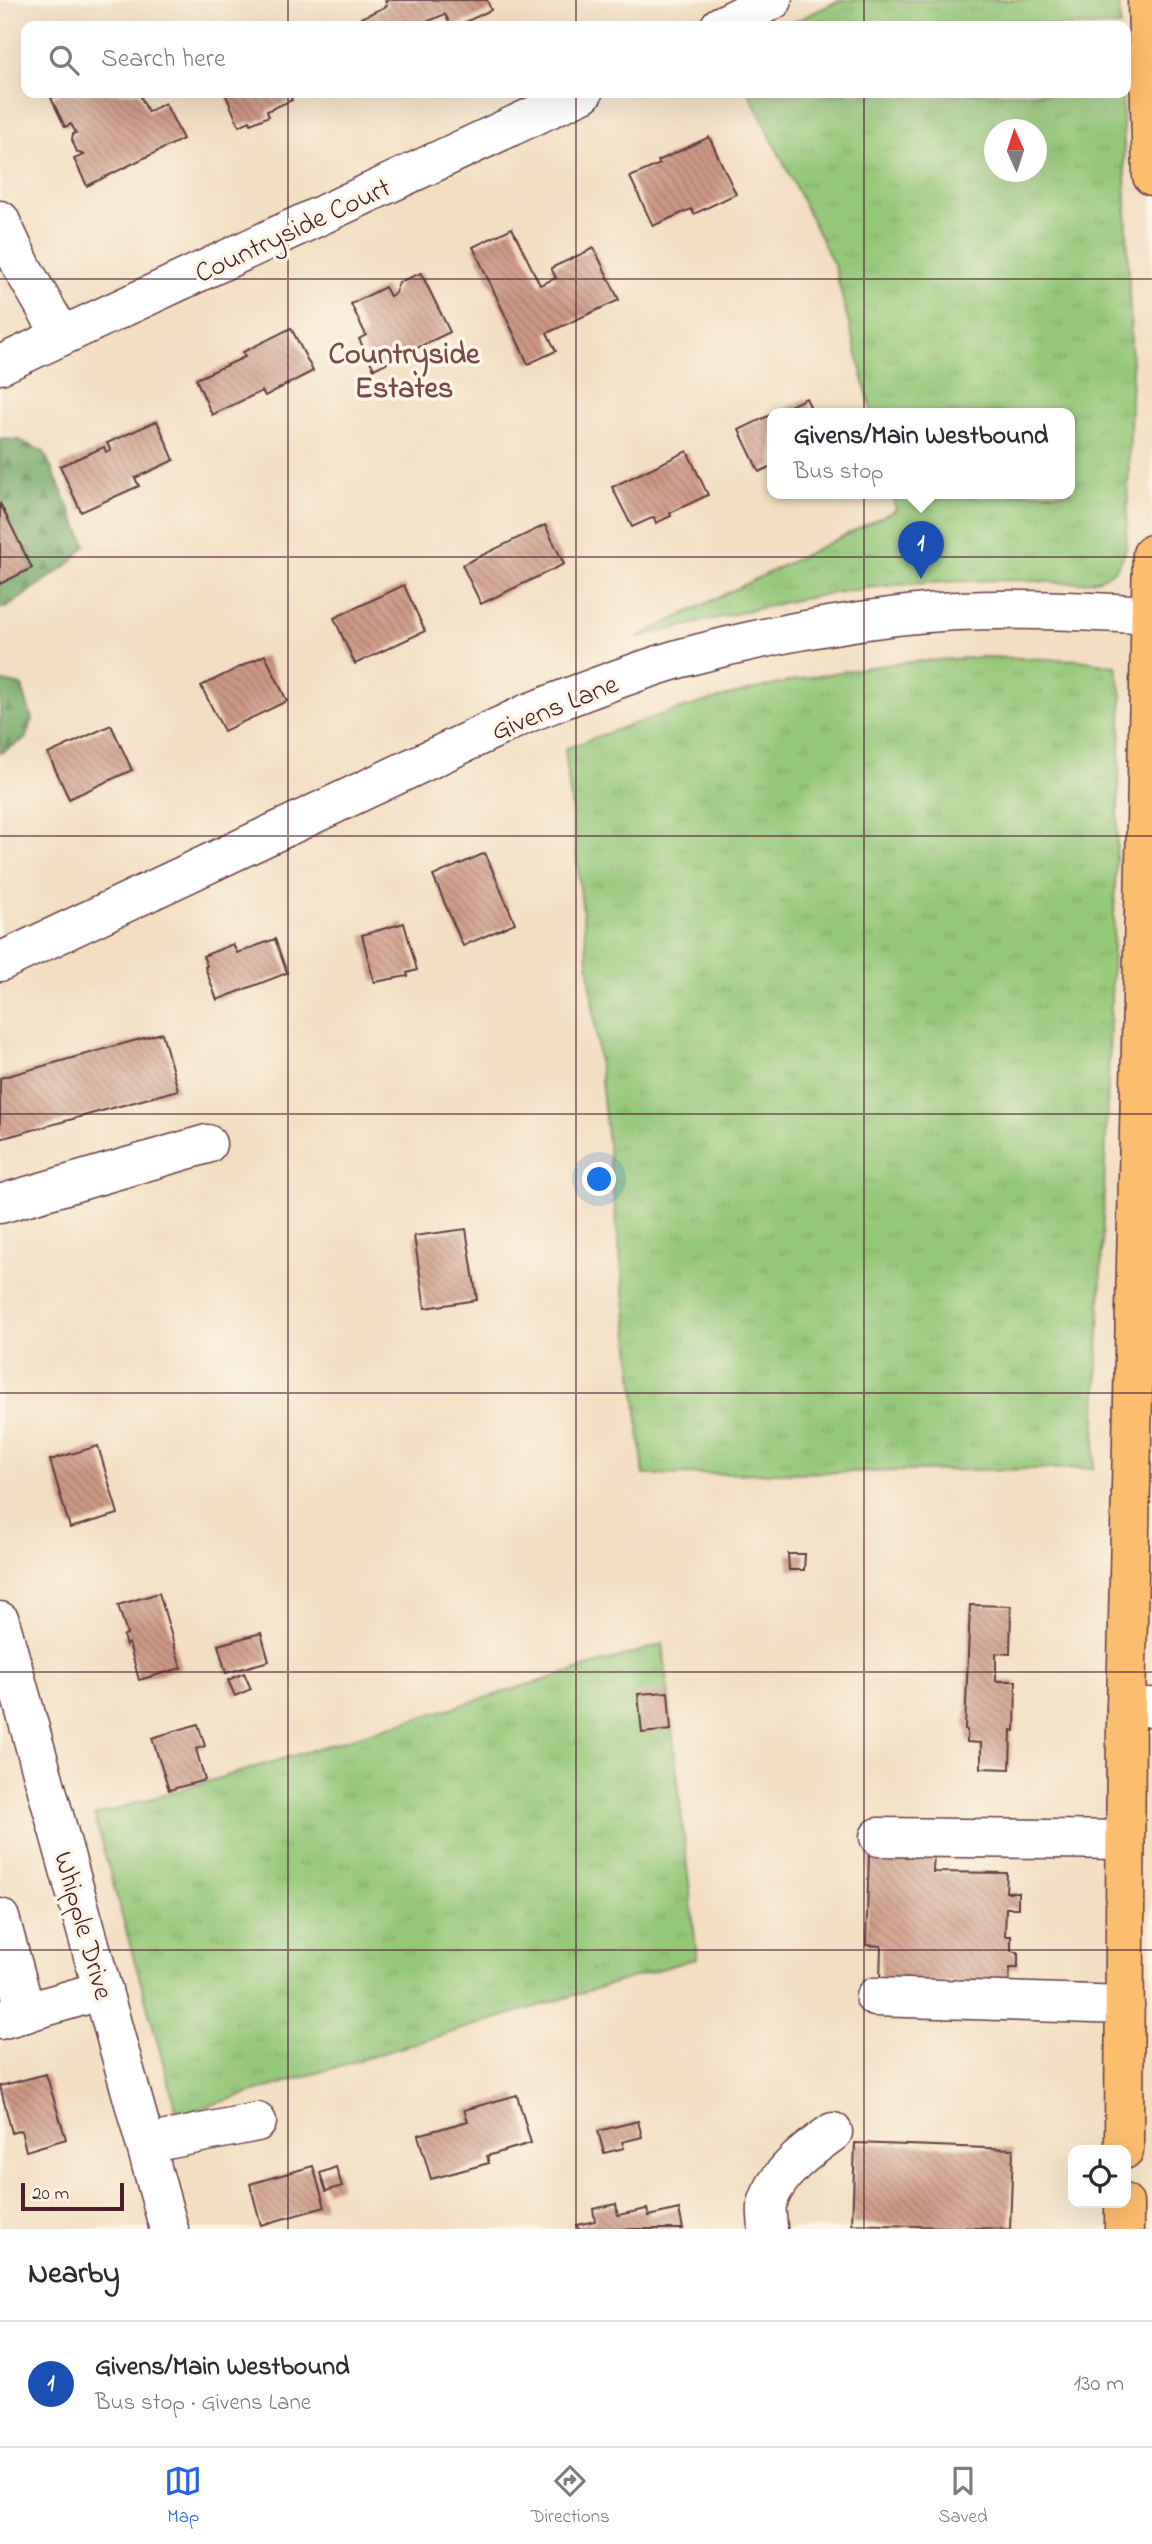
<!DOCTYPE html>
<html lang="en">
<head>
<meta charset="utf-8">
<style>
	body { margin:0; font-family:"Indie Flower",sans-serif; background:#f7f7f7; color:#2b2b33 }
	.controls { position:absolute; right:21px; bottom:21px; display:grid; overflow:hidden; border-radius:14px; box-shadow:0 7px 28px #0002 }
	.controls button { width:63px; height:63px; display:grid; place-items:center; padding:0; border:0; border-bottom:2px solid #e1e1e2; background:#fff; color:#2b2b33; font:35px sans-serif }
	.compass { position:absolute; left:984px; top:119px; width:63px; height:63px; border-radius:50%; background:#fff; box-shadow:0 7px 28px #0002; rotate:357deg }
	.scale { position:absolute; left:21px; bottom:18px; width:103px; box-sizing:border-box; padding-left:7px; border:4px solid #4a1f2b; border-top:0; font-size:19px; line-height:24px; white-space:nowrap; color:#4a1f2b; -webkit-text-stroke:5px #fcf5e5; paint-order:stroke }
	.you { position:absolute; left:600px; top:1180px; width:24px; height:24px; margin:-18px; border:5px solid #fff; border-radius:50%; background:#1a73e8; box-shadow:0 0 0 10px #1a73e833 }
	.badge { display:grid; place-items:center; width:46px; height:46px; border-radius:50%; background:#2563eb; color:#fff; font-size:23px; font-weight:700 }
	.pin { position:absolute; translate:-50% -58px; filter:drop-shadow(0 2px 4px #0008) }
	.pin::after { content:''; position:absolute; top:37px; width:24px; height:21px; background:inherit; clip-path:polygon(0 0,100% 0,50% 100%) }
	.popup { position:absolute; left:767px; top:408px; width:308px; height:91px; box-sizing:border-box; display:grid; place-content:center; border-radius:14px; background:#fff; filter:drop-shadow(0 2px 5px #0005); font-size:23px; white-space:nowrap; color:#7c7c81 }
	.popup b { font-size:26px; color:#2b2b33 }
	.popup::after { content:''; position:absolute; left:50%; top:100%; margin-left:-14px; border:14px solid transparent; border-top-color:#fff }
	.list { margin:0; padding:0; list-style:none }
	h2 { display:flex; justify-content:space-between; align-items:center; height:91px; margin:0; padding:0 28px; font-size:30px }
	h2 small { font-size:23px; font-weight:400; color:#7c7c81 }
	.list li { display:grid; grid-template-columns:46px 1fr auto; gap:21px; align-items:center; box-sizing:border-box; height:126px; padding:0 28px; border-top:2px solid #e1e1e2 }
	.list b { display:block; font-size:26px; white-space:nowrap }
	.list p { margin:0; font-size:23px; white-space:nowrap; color:#7c7c81 }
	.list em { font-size:23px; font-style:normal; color:#7c7c81 }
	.icon { flex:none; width:38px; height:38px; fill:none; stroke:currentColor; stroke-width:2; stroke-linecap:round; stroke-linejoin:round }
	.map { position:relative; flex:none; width:1152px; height:2229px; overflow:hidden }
	.search { position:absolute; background:#fff; box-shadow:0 7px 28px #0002; left:21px; right:21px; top:21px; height:77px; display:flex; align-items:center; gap:18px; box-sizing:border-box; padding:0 24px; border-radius:14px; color:#7c7c81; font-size:26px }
	.sheet { height:217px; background:#fff }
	nav { display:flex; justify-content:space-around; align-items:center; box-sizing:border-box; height:98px; border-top:2px solid #e1e1e2; background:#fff; font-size:19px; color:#7c7c81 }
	nav a { display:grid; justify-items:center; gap:4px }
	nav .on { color:#2563eb }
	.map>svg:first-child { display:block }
	.grass { fill:url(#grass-tufts); stroke:#6f7452; stroke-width:2; fill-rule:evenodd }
	.forest { fill:url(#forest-firs); stroke:#60664a; stroke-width:2 }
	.building { fill:url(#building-back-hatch) }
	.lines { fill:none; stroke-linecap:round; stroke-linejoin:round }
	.minor-casing { stroke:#633c42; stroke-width:41 }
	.major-casing { stroke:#633c42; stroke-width:41 }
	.minor { stroke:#fff; stroke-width:38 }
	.major { stroke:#fbbd6e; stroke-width:38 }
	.grid { fill:none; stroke:#4a1f2b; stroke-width:2; stroke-opacity:0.55 }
	.labels { text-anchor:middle; stroke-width:7; stroke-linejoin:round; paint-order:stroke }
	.street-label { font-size:28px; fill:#4a1f2b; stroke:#fcf5e5 }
	.neighbourhood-label { font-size:30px; font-weight:bold; fill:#78494a; stroke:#fcf5e5 }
</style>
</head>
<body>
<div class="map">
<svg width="1152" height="2229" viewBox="0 0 1152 2229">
	<defs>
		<pattern id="grass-tufts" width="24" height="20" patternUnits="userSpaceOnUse" patternTransform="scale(1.75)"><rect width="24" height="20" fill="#94c879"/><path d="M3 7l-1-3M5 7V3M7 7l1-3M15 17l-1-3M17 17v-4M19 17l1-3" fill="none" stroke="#81ab69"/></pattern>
		<pattern id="forest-firs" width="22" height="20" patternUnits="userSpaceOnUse" patternTransform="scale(1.75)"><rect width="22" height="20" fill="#77ac69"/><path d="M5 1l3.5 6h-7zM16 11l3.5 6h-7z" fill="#648b57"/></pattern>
		<pattern id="building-back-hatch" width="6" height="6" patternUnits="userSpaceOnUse" patternTransform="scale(1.75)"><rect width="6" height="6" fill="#cc9883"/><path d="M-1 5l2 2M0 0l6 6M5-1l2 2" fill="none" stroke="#a87b6b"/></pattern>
	</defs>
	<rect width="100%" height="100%" fill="#fcf5e5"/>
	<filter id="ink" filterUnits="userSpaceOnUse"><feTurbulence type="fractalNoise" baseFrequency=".0143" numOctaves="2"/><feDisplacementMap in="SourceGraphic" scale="14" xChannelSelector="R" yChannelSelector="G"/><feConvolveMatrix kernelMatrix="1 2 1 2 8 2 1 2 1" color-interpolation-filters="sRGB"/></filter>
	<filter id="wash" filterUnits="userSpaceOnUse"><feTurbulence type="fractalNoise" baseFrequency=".00686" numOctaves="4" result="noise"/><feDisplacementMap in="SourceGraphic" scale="28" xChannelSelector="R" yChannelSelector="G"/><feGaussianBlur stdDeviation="1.57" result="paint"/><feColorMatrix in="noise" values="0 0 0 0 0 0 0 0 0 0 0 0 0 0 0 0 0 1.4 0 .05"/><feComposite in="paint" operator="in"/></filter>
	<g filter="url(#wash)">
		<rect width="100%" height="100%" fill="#f3dec1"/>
		<g class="grass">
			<path d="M841 0H1119L1120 26H785Z"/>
			<path d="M749 93H1122L1132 370 1126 549C1121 563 1114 574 1099 579 1076 587 1039 580 1014 580 976 580 936 582 897 585 810 592 721 618 636 638L896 510 892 493H1070V413H872L834 265ZM995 130H1036V172H995Z"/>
			<path d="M986 657 1079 660 1116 666 1122 695 1094 1468 644 1475 565 749C672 707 786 677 900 663 929 660 957 659 986 657Z"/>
			<path d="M663 1644 697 1958 178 2115 94 1816Z"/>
		</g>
		<g class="forest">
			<path d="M0 439 19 440 44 452 86 545 70 563 6 608H0V584L32 568 0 503Z"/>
			<path d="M0 681 22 686 32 720 25 739 0 753Z"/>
		</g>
		<g id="blocks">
			<g class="building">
				<path d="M385 0H487L491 10 457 26H451L445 14 418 26H365L361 18 387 6Z"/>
				<path d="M62 93H139L148 112 165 103 183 139 87 186 74 159 84 155 77 152 72 140 73 134 76 133 71 124 65 127 51 98Z"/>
				<path d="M225 93H297L290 96 292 100 267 111 269 116 251 124 250 121 239 126Z"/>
				<path d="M709 137 736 194 694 214 691 209 653 226 630 177 660 164 658 161Z"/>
				<path d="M512 228 540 285 556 278 551 268 594 248 619 300 547 333 556 351 528 364 473 247Z"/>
				<path d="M421 273 450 332 374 369 359 339 366 335 351 304 385 287 390 296 395 293 399 282Z"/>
				<path d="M291 328 313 371 265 396 262 391 212 415 196 379 245 357 243 352Z"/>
				<path d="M806 398 813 413H776Z"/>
				<path d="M772 414V466L759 472 739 430Z"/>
				<path d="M157 421 174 460 135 478 139 486 81 512 60 466 104 447 106 452 111 450 107 443Z"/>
				<path d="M687 451 708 495 670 513 671 516 656 523 654 517 632 527 612 487Z"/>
				<path d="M0 503 32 568 0 584Z"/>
				<path d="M545 525 564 564 481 604 462 565Z"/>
				<path d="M404 585 425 631 355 664 334 618Z"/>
				<path d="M265 655 287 701 224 731 201 686Z"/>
				<path d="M111 725 132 770 69 799 48 754Z"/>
				<path d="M485 853 515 923 463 946 433 876Z"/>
				<path d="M404 923 417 970 407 973 408 976 374 982 362 935Z"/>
				<path d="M275 939 287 973 217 1000 205 967 207 966 203 956 233 944 237 953Z"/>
				<path d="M162 1033 178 1090 0 1139V1078Z"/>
				<path d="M466 1229 477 1300 425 1308 414 1236Z"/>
				<path d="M98 1446 118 1514 70 1528 50 1460Z"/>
				<path d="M788 1554H805L804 1570H789Z"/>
				<path d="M159 1593 181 1668 139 1680 129 1643 126 1645 123 1636 127 1634 118 1605Z"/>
				<path d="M970 1605 1011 1606 1010 1654 996 1653V1681H1016L1015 1731 1011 1730 1010 1769 981 1768V1743L967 1742V1730L965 1729Z"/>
				<path d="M261 1633 269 1661 226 1673 218 1645Z"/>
				<path d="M244 1673 251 1689 235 1696 228 1680Z"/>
				<path d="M668 1692 671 1730 642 1733 638 1694Z"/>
				<path d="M198 1724 205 1746 196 1749 205 1780 169 1790 152 1738Z"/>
				<path d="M934 1849 933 1872 1007 1873 1006 1892H1018V1908H1006L1005 1936H1011V1951L1018 1952V1968H1010L1009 1984 880 1981 881 1946 866 1945 869 1853Z"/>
				<path d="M46 2074 66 2139 26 2151 21 2130 12 2133 0 2086Z"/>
				<path d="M517 2095 531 2143 487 2156 489 2163 431 2179 418 2135 468 2121 464 2110Z"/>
				<path d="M638 2121 642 2137 622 2142 624 2148 604 2153 598 2131Z"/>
				<path d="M855 2143 1013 2149 1010 2229 852 2224Z"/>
				<path d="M313 2166 325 2207 261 2225 250 2184Z"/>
				<path d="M336 2167 342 2186 326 2191 320 2173Z"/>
				<path d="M616 2204 618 2215 647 2209 649 2216 679 2209 683 2229H578L577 2225 595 2221 593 2209Z"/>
			</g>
		</g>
	</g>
	<g filter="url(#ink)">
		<use href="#blocks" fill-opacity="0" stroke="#633c42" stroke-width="2"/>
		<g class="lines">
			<g class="minor-casing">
				<g id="minor">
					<path d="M720 26 773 0"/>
					<path d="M0 220 23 269 62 336"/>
					<path d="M0 365 583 93"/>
					<path d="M0 962 528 713C577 694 627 674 678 659 750 639 824 625 897 616 981 606 1068 610 1152 615"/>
					<path d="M0 1204 207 1144"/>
					<path d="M0 1621 169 2229"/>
					<path d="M1126 1708 1152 1707"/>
					<path d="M879 1837 1125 1840"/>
					<path d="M0 1918 26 2013"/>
					<path d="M875 1997 1125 2005"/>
					<path d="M0 2020 103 1990"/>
					<path d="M146 2144 257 2122"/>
					<path d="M768 2229C768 2221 765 2209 768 2201 779 2171 808 2150 833 2132"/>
				</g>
			</g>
			<g class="major-casing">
				<g id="major">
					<path d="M1147 0 1152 176"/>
					<path d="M1124 2150 1126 1708 1152 554"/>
					<path d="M1124 2229V2203"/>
				</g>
			</g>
			<use href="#minor" class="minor"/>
			<use href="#major" class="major"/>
		</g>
	</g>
	<path class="grid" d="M288 0V26M576 0V26M864 0V26M288 93V2229M576 93V2229M864 93V2229M0 279H1152M0 557H1152M0 836H1152M0 1114H1152M0 1393H1152M0 1672H1152M0 1950H1152"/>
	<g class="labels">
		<g class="street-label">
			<text transform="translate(292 229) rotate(-25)" y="10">Countryside Court</text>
			<text transform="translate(554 706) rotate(-22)" y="10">Givens Lane</text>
			<text transform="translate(85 1925) rotate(74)" y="10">Whipple Drive</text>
		</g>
		<g class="neighbourhood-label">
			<text x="404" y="363">Countryside<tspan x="404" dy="34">Estates</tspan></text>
		</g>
	</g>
</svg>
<div class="controls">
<button><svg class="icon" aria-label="locate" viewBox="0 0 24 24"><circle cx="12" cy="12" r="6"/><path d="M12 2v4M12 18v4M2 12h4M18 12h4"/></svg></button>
</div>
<svg class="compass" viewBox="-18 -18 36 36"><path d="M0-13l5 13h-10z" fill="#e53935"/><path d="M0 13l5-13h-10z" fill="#7c7c81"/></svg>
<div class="scale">20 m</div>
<div class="you"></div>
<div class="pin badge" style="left:921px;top:579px;background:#1a4fb4">1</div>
<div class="popup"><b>Givens/Main Westbound</b>Bus stop</div>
<div class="search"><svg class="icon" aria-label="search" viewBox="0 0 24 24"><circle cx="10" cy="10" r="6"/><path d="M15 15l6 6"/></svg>Search here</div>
</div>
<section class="sheet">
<h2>Nearby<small></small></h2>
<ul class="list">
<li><span class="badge" style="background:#1a4fb4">1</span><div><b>Givens/Main Westbound</b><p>Bus stop · Givens Lane</p></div><em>130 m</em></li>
</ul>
</section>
<nav>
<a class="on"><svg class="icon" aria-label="map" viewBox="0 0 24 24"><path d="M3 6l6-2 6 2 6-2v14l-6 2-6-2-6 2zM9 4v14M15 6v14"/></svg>Map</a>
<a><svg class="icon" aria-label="directions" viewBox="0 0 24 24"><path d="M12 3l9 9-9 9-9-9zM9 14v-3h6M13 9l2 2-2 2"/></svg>Directions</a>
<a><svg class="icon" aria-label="saved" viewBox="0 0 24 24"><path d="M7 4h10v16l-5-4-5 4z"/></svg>Saved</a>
</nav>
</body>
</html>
